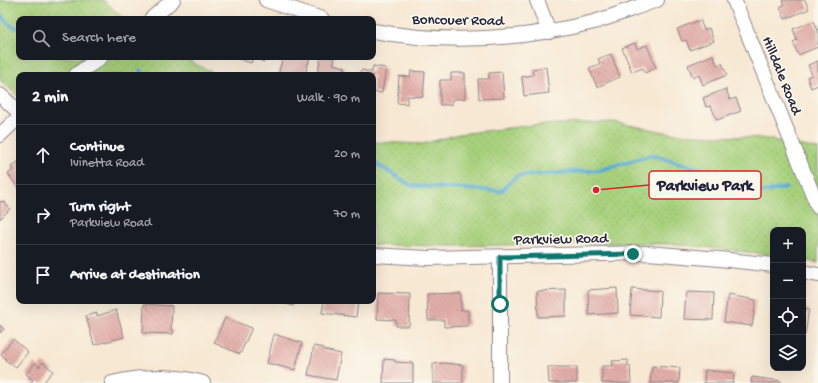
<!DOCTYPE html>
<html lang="en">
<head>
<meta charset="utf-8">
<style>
	body { margin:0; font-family:"Gochi Hand",sans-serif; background:#20242c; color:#f1f3f6 }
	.controls { position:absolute; right:12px; bottom:12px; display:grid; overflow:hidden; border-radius:8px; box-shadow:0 4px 16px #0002 }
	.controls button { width:36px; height:36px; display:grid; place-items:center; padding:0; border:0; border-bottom:1px solid #363941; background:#171b24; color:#f1f3f6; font:20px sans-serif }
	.stop { position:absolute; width:12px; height:12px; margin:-9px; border:3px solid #0f766e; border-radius:50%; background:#fff }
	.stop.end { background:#0f766e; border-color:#fff; box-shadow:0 1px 4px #0008 }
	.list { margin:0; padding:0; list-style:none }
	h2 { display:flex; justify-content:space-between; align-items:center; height:52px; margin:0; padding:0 16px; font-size:17px }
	h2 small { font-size:13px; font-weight:400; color:#9ea1a6 }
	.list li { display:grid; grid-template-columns:26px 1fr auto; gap:12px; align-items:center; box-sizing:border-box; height:60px; padding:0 16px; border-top:1px solid #363941 }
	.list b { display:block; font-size:15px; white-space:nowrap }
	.list p { margin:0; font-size:13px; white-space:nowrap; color:#9ea1a6 }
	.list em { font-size:13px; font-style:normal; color:#9ea1a6 }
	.icon { flex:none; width:22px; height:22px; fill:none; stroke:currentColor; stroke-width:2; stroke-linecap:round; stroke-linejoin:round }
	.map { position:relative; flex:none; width:818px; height:383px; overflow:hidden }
	.search { position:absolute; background:#171b24; box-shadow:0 4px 16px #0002; left:16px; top:16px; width:360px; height:44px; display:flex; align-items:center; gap:10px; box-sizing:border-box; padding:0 14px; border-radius:8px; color:#9ea1a6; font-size:15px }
	.panel { position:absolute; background:#171b24; box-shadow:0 4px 16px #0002; left:16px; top:72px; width:360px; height:232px; border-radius:8px }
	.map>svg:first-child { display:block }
	.park { fill:url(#park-dots); stroke:#657a5c }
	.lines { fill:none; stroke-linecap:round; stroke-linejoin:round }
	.stream { stroke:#57abd3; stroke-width:4 }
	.building { fill:url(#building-back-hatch) }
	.minor-casing { stroke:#8c8587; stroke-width:16 }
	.minor { stroke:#fff; stroke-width:14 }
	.route { stroke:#0f766e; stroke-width:5 }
	.labels { text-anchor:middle; stroke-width:3.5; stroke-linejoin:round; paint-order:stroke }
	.street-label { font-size:15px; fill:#22223b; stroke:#fbf7ec }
	.leader { fill:none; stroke:#d62828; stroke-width:1.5 }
	.callout-dot { fill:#d62828; stroke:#fbf7ec; stroke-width:1.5 }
	.callout { fill:#fbf7ec; stroke:#d62828; stroke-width:1.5 }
	.callout-label { font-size:16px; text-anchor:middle; font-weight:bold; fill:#22223b }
</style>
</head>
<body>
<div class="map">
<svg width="818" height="383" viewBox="0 0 818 383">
	<defs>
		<pattern id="park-dots" width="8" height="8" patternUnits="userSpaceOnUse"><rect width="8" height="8" fill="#a8d17d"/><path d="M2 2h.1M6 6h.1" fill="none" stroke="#90b36d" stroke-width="1.8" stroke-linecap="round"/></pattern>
		<pattern id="building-back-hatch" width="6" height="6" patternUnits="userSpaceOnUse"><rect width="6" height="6" fill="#e3aea9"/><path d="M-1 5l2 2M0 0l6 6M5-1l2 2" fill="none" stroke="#c29592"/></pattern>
	</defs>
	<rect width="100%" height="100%" fill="#fbf7ec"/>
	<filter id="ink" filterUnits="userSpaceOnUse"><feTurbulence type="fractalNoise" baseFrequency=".025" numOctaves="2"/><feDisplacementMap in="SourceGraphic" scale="8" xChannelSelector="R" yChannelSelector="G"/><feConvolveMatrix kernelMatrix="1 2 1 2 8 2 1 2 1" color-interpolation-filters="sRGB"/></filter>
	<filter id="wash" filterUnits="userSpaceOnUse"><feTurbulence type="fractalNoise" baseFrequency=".012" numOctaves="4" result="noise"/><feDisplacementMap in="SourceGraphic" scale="16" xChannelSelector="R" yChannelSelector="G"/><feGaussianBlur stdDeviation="0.9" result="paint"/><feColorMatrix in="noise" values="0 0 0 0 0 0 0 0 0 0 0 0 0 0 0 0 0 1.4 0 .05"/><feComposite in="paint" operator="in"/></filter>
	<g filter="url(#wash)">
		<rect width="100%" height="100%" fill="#f7e8d3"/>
		<g class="park">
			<path d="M0 0H103L124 19H19V57H182L217 75H19V97L0 80Z"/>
			<path d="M613 122 676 134 762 138 818 149V263L803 260V230H773V255L676 244 606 243 451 246 373 245V142L423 144 459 134 534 125Z"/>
		</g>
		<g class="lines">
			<g class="stream">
				<path d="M0 14 8 24 19 29"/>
				<path d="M140 70 145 75"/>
				<path d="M373 162 412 186 501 191 517 176 600 170 652 155 733 179 752 194 786 188"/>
			</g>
		</g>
		<g id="blocks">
			<g class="building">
				<path d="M782 0H805L809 9 785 19 780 7 784 5Z"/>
				<path d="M700 20 704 30 709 28 714 41 690 50 686 40 682 41 677 29Z"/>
				<path d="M814 21 818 31V47L798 55 793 42 797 40 793 29Z"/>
				<path d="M635 43 637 49 647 45 656 68 645 73 643 68 632 72 622 48Z"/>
				<path d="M611 54 620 77 597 87 589 68 600 64 598 59Z"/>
				<path d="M713 55 717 65 722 63 727 75 703 85 699 75 693 78 688 65Z"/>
				<path d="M240 57H266L264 62 253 57 251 63 239 59Z"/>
				<path d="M283 57H310L305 75 289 72 288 75H278Z"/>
				<path d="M321 57 335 58 333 64 345 67 344 75H317Z"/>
				<path d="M818 61V85L811 88 807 77 812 75 808 65Z"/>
				<path d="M373 66 386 68 382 93 373 92V75H360L361 70 372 72Z"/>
				<path d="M546 67 549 93 524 96 522 77 533 75 532 69Z"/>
				<path d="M411 71 425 72 423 97 407 96V104L397 103 399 76 410 77Z"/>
				<path d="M502 72 504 98 479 99 478 79H489V73Z"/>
				<path d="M451 73H465V99H452V105H440V80H451Z"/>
				<path d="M726 89 730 100 736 98 741 111 717 120 711 106 706 107 703 98Z"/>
				<path d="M19 161V189L8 174 13 170 11 167Z"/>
				<path d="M0 201 2 202 3 201 10 209 0 219Z"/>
				<path d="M617 288 618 313 589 315 588 290Z"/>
				<path d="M632 289 660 291 659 317 630 315Z"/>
				<path d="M566 290V316L538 317 537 291Z"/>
				<path d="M686 292 714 293 713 320 684 319Z"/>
				<path d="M378 293 410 294 409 326H396V320L377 319Z"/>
				<path d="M461 293V310H468V326L444 327V320H428L427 294Z"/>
				<path d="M728 295 756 300 752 326 724 322Z"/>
				<path d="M278 301H294L293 306Z"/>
				<path d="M324 301H358L356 317 322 313Z"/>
				<path d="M144 304 172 306 171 330H173V334L143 333Z"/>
				<path d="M803 308 809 309 805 335H803Z"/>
				<path d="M116 310 124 337 94 345 86 316 97 313V316Z"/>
				<path d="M225 318 252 328 240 354 214 343Z"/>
				<path d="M0 325 4 329 0 333Z"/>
				<path d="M274 334 302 343 295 370 267 363Z"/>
				<path d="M13 339 28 352 16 367 5 360 6 359 1 354Z"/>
				<path d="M314 346 324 348V350L341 354 336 380 308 375Z"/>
				<path d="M384 359 395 360V362L413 363V383H383Z"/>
				<path d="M628 360V366H630L631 383H602V366H613L612 361Z"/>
				<path d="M43 362 53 371 43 383H30L33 380 26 374 35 363 39 367Z"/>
				<path d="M444 363 463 365V383H433V364Z"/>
				<path d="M652 366 680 368 679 383H650Z"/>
				<path d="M548 367H577V383H549Z"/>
				<path d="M705 370 734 373 733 383H704Z"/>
				<path d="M752 377 781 381 780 383H751Z"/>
			</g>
		</g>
	</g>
	<g filter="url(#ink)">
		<use href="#blocks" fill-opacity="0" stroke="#8c8587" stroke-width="1"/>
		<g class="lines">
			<g class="minor-casing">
				<g id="minor">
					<path d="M266 0 322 19"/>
					<path d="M537 0 549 32"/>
					<path d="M734 0 818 207"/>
					<path d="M151 19 173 0"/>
					<path d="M373 31C446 44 521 40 594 22 615 16 636 7 657 0"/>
					<path d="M76 75 101 57"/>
					<path d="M0 95 19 112"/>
					<path d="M0 135 19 117"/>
					<path d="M373 255 428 258 648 253 720 259 773 265"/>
					<path d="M500 257V383"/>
					<path d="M803 272 818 275"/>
					<path d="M112 383C142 376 173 374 203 383"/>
				</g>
			</g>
			<use href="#minor" class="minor"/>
		</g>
	</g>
	<g class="lines" filter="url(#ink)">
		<path class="route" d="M500 304V257L633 254"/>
	</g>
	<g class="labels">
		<g class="street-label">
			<text transform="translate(458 19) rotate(1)" y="5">Boncouer Road</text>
			<text transform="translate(783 75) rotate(68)" y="5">Hilldale Road</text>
			<text transform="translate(561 238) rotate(-1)" y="5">Parkview Road</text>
		</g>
	</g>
	<path class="leader" d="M596 190L649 185"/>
	<circle class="callout-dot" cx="596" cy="190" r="4"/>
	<rect class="callout" x="649" y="171" width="112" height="28" rx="4"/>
	<g class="callout-label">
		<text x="705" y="190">Parkview Park</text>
	</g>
</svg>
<div class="controls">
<button>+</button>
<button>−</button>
<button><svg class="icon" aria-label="locate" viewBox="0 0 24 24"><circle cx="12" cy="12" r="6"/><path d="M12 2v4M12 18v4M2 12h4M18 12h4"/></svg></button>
<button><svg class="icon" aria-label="layers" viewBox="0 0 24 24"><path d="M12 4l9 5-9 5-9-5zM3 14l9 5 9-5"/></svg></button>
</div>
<div class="stop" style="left:500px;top:304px"></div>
<div class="stop end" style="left:633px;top:254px"></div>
<div class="search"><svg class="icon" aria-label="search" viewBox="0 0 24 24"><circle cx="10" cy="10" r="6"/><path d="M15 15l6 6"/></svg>Search here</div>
<section class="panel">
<h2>2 min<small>Walk · 90 m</small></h2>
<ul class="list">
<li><svg class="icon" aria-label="ahead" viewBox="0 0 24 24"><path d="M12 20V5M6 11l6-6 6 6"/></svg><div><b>Continue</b><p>Ivinetta Road</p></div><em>20 m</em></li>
<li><svg class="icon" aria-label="right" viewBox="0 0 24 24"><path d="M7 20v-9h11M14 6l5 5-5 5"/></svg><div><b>Turn right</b><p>Parkview Road</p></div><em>70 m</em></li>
<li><svg class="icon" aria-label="arrive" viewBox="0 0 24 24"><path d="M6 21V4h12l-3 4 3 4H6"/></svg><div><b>Arrive at destination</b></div></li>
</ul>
</section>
</div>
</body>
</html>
